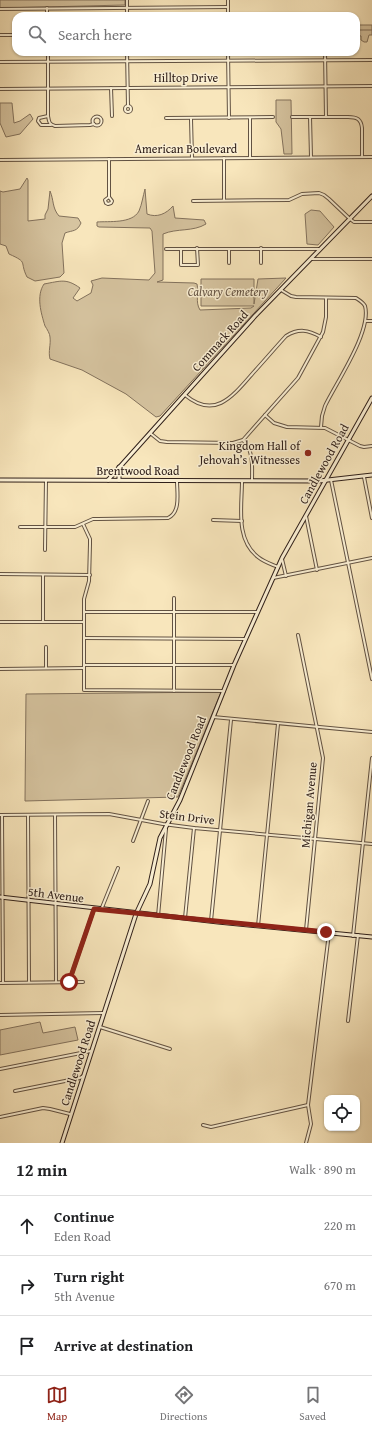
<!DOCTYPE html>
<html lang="en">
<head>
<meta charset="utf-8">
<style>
	body { margin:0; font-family:"Gentium Book Plus",serif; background:#f2f2f2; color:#202124 }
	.controls { position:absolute; right:12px; bottom:12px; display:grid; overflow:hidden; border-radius:8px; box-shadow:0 1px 3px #0004 }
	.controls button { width:36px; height:36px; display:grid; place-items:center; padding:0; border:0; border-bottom:1px solid #e0e0e0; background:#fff; color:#202124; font:20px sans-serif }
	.stop { position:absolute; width:12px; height:12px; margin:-9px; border:3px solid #8f2418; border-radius:50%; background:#fff }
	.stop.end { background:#8f2418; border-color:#fff; box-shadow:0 1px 4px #0008 }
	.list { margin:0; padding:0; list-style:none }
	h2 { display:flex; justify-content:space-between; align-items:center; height:52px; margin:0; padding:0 16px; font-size:17px }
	h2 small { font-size:13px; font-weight:400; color:#757577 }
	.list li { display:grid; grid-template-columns:26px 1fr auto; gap:12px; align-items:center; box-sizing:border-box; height:60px; padding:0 16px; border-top:1px solid #e0e0e0 }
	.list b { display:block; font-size:15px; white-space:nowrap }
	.list p { margin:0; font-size:13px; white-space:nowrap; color:#757577 }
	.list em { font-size:13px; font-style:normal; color:#757577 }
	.icon { flex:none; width:22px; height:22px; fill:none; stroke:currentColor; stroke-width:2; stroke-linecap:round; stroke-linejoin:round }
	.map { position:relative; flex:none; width:372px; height:1143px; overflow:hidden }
	.search { position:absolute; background:#fff; box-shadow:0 1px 3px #0004; left:12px; right:12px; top:12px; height:44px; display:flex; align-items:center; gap:10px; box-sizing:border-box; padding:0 14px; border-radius:12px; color:#757577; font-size:15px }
	.sheet { height:232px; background:#fff }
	nav { display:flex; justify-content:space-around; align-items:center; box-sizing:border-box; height:56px; border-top:1px solid #e0e0e0; background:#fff; font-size:11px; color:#757577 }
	nav a { display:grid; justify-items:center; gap:2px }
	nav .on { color:#8f2418 }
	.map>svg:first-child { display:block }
	.green { fill:#d6c4a0; stroke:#83725d }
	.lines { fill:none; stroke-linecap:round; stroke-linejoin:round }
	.stream { stroke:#7f6f5a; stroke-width:1 }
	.street-casing { stroke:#625242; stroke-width:4 }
	.secondary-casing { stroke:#30201a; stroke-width:5 }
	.street { stroke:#faefd3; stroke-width:2 }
	.secondary { stroke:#faefd3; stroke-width:3 }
	.route { stroke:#8f2418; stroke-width:5 }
	.poi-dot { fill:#8f2418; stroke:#faefd3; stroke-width:1.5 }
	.labels { text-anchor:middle; stroke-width:3; stroke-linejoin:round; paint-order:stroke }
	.street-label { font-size:12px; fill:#30201a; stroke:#faefd3 }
	.park-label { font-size:12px; font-style:italic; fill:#625142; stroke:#faefd3 }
	.poi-label { font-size:12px; fill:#30201a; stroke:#faefd3; text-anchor:end }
</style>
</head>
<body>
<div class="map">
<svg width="372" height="1143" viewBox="0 0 372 1143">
	<rect width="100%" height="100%" fill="#f8e6bc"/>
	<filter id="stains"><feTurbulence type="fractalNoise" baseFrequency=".005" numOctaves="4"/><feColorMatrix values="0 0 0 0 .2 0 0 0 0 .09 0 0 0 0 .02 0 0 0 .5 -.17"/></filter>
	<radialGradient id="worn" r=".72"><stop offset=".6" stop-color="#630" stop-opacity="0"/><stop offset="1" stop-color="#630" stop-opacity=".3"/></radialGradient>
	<g class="green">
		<path d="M0 0H125V5L0 8Z"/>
		<path d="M356 25H372V35H369L367 42H364L361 40V36L356 35Z"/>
		<path d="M276 100H291L292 154H284L281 129 276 122Z"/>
		<path d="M0 103H12L14 123 20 121 30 114 33 119 20 134 6 137 0 123Z"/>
		<path d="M27 178 28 180V221L45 219V215L48 209 50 191C54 200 52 208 59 216L78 218 81 223C77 232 73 230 65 233L62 243 64 273 60 277 35 281 27 277C19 261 29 263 9 254L6 246 0 244V191L3 192 20 189Z"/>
		<path d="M145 189 147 214C157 218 166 214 173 206L175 218 204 220 206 224C193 232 177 228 163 234V280L157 282 194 283 197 284C199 293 195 302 200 310L251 308 254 306H201V279H254V304L258 279 286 278 160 416 156 417 126 394 82 370 50 359C48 351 51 345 50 337 50 334 47 329 45 326 41 313 36 296 44 284 61 281 66 278 80 288L73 298 77 301 91 293 93 285 91 281 102 278 149 280 155 273 152 231 150 228 99 227 97 226V222C109 221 132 224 139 211 142 204 143 196 145 189Z"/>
		<path d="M311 210 320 211 334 227 318 245 307 244 305 214Z"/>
		<path d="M221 692 178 797 25 801 26 694Z"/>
		<path d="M40 1022 43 1033 75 1027 78 1040 0 1055V1030Z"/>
	</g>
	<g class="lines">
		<path class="stream" d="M356 30H372"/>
		<g class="street-casing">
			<g id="street">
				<path d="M127 0V16"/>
				<path d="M228 0V16"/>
				<path d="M0 9 228 7"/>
				<path d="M47 16V8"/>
				<path d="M0 35H16"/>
				<path d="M48 52V116C49 122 49 124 55 126L90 125 94 124"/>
				<path d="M127 52 128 106"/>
				<path d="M228 52 229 118"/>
				<path d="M325 52 326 117"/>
				<path d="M0 62 372 60"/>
				<path d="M111 88 112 116"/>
				<path d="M0 89 372 86"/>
				<circle cx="128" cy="109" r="3"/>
				<path d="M48 116 39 118 38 121 41 125H51"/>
				<circle cx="97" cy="121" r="4.5"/>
				<path d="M292 117H348C357 117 361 119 362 128V157"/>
				<path d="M310 117 311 157"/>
				<path d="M166 118 273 117"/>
				<path d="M250 118V158"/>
				<path d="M191 119 192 158"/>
				<path d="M224 158V200"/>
				<path d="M109 159V197L112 201 111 203 108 204 106 203 105 200 109 197"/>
				<path d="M0 160 372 157"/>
				<path d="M193 201 289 200 302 194 319 193 324 195 329 199 350 219 354 222H372"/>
				<path d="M166 249H320"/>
				<path d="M181 249V265H198L197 248"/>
				<path d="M311 259H372"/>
				<path d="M229 263V249"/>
				<path d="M261 263V248"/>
				<path d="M281 290 291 296 296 297 356 298C359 300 363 302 365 306 372 331 336 383 325 406L322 416 321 427"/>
				<path d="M366 321H372"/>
				<path d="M185 395C215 420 233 396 253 373 264 361 275 348 286 336 299 328 308 330 321 337"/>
				<path d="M265 415 274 423 287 427 325 428 360 446 364 447 372 446"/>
				<path d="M150 433 160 441 167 442 233 443 243 440 298 378 323 332 326 317V298"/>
				<path d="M243 440C254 452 252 465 252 481"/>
				<path d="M364 477 372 518"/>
				<path d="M331 480 372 679"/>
				<path d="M242 481C242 506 235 539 258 557 264 562 271 564 278 567"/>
				<path d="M306 516 317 570"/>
				<path d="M213 520 242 521"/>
				<path d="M83 524 90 539V544L89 581 84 599V690L224 691"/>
				<path d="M20 527H75L93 519H98L168 518C181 512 177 493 177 481"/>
				<path d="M45 550 46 480"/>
				<path d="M282 559 286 576"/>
				<path d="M0 574 90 575"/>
				<path d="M273 578 372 558"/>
				<path d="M85 612H257"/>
				<path d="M43 621V575"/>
				<path d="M0 622H84"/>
				<path d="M298 635 323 758 306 930"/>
				<path d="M84 638 245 639"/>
				<path d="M84 665H234"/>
				<path d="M46 668V647"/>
				<path d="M0 669 84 668"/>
				<path d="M174 691V598"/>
				<path d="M213 717 372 732"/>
				<path d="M0 815 109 814 163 824 194 828 372 844"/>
				<path d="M2 815 3 983"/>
				<path d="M28 815 29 982"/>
				<path d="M55 815 56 982"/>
				<path d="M133 841 148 801"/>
				<path d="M101 910 118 868"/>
				<path d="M158 916 166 829"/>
				<path d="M185 918 194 828"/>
				<path d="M211 921 231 720"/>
				<path d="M258 926 278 724"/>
				<path d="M353 936 372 758"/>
				<path d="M69 982 94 909"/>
				<path d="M0 983 83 982"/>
				<path d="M0 1015 103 1013"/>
				<path d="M348 1021 358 935"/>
				<path d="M100 1027 170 1049"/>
				<path d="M0 1069 91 1051"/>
				<path d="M15 1091 80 1078 83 1076"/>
				<path d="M0 1117 43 1108 50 1109 70 1114"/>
				<path d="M203 1125 211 1127 308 1105"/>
				<path d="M306 1143 311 1124 308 1105 329 933"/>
			</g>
		</g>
		<g class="secondary-casing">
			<g id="secondary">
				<path d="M0 480 319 481 372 475"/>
				<path d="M108 480 255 316 372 196"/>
				<path d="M119 480V467"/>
				<path d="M0 897 218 922 372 937"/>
				<path d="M62 1143 136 914 150 884 160 838 180 800 234 665 282 558 372 398"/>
			</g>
		</g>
		<use href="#street" class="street"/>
		<use href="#secondary" class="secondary"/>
	</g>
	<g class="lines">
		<path class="route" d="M69 982 94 909 326 932"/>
	</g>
	<circle class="poi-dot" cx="308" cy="453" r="4"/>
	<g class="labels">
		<g class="street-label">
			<text x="186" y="82">Hilltop Drive</text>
			<text x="186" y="153">American Boulevard</text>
			<text transform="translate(220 341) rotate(-48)" y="4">Commack Road</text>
			<text transform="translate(324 464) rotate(-61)" y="4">Candlewood Road</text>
			<text x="138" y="475">Brentwood Road</text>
			<text transform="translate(186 758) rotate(-68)" y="4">Candlewood Road</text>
			<text transform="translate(309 805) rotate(-85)" y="4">Michigan Avenue</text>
			<text transform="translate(187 817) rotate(7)" y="4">Stein Drive</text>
			<text transform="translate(56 895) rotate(7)" y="4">5th Avenue</text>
			<text transform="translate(78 1063) rotate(-72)" y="4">Candlewood Road</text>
		</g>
		<g class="park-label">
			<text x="228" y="296">Calvary Cemetery</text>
		</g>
		<g class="poi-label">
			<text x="300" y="450">Kingdom Hall of<tspan x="300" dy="14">Jehovah’s Witnesses</tspan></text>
		</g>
	</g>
	<rect width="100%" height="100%" filter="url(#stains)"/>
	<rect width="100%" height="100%" fill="url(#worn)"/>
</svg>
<div class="controls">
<button><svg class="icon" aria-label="locate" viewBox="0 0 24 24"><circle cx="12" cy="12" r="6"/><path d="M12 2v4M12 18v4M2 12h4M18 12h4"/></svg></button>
</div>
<div class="stop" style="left:69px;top:982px"></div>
<div class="stop end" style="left:326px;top:932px"></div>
<div class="search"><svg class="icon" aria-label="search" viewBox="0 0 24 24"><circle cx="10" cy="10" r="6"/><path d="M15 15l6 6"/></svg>Search here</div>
</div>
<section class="sheet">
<h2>12 min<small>Walk · 890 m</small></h2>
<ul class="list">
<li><svg class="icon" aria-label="ahead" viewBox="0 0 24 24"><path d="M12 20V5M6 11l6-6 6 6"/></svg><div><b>Continue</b><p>Eden Road</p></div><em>220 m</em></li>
<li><svg class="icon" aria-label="right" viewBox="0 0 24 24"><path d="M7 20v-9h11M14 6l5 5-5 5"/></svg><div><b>Turn right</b><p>5th Avenue</p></div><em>670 m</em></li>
<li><svg class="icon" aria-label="arrive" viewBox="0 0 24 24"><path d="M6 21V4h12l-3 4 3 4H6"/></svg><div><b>Arrive at destination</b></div></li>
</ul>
</section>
<nav>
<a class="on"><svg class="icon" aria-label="map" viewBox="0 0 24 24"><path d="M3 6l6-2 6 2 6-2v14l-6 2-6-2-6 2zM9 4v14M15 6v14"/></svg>Map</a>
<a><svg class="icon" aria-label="directions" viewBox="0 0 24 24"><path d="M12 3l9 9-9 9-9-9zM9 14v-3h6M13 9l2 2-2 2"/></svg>Directions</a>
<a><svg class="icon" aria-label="saved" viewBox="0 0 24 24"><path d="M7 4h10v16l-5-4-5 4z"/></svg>Saved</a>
</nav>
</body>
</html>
